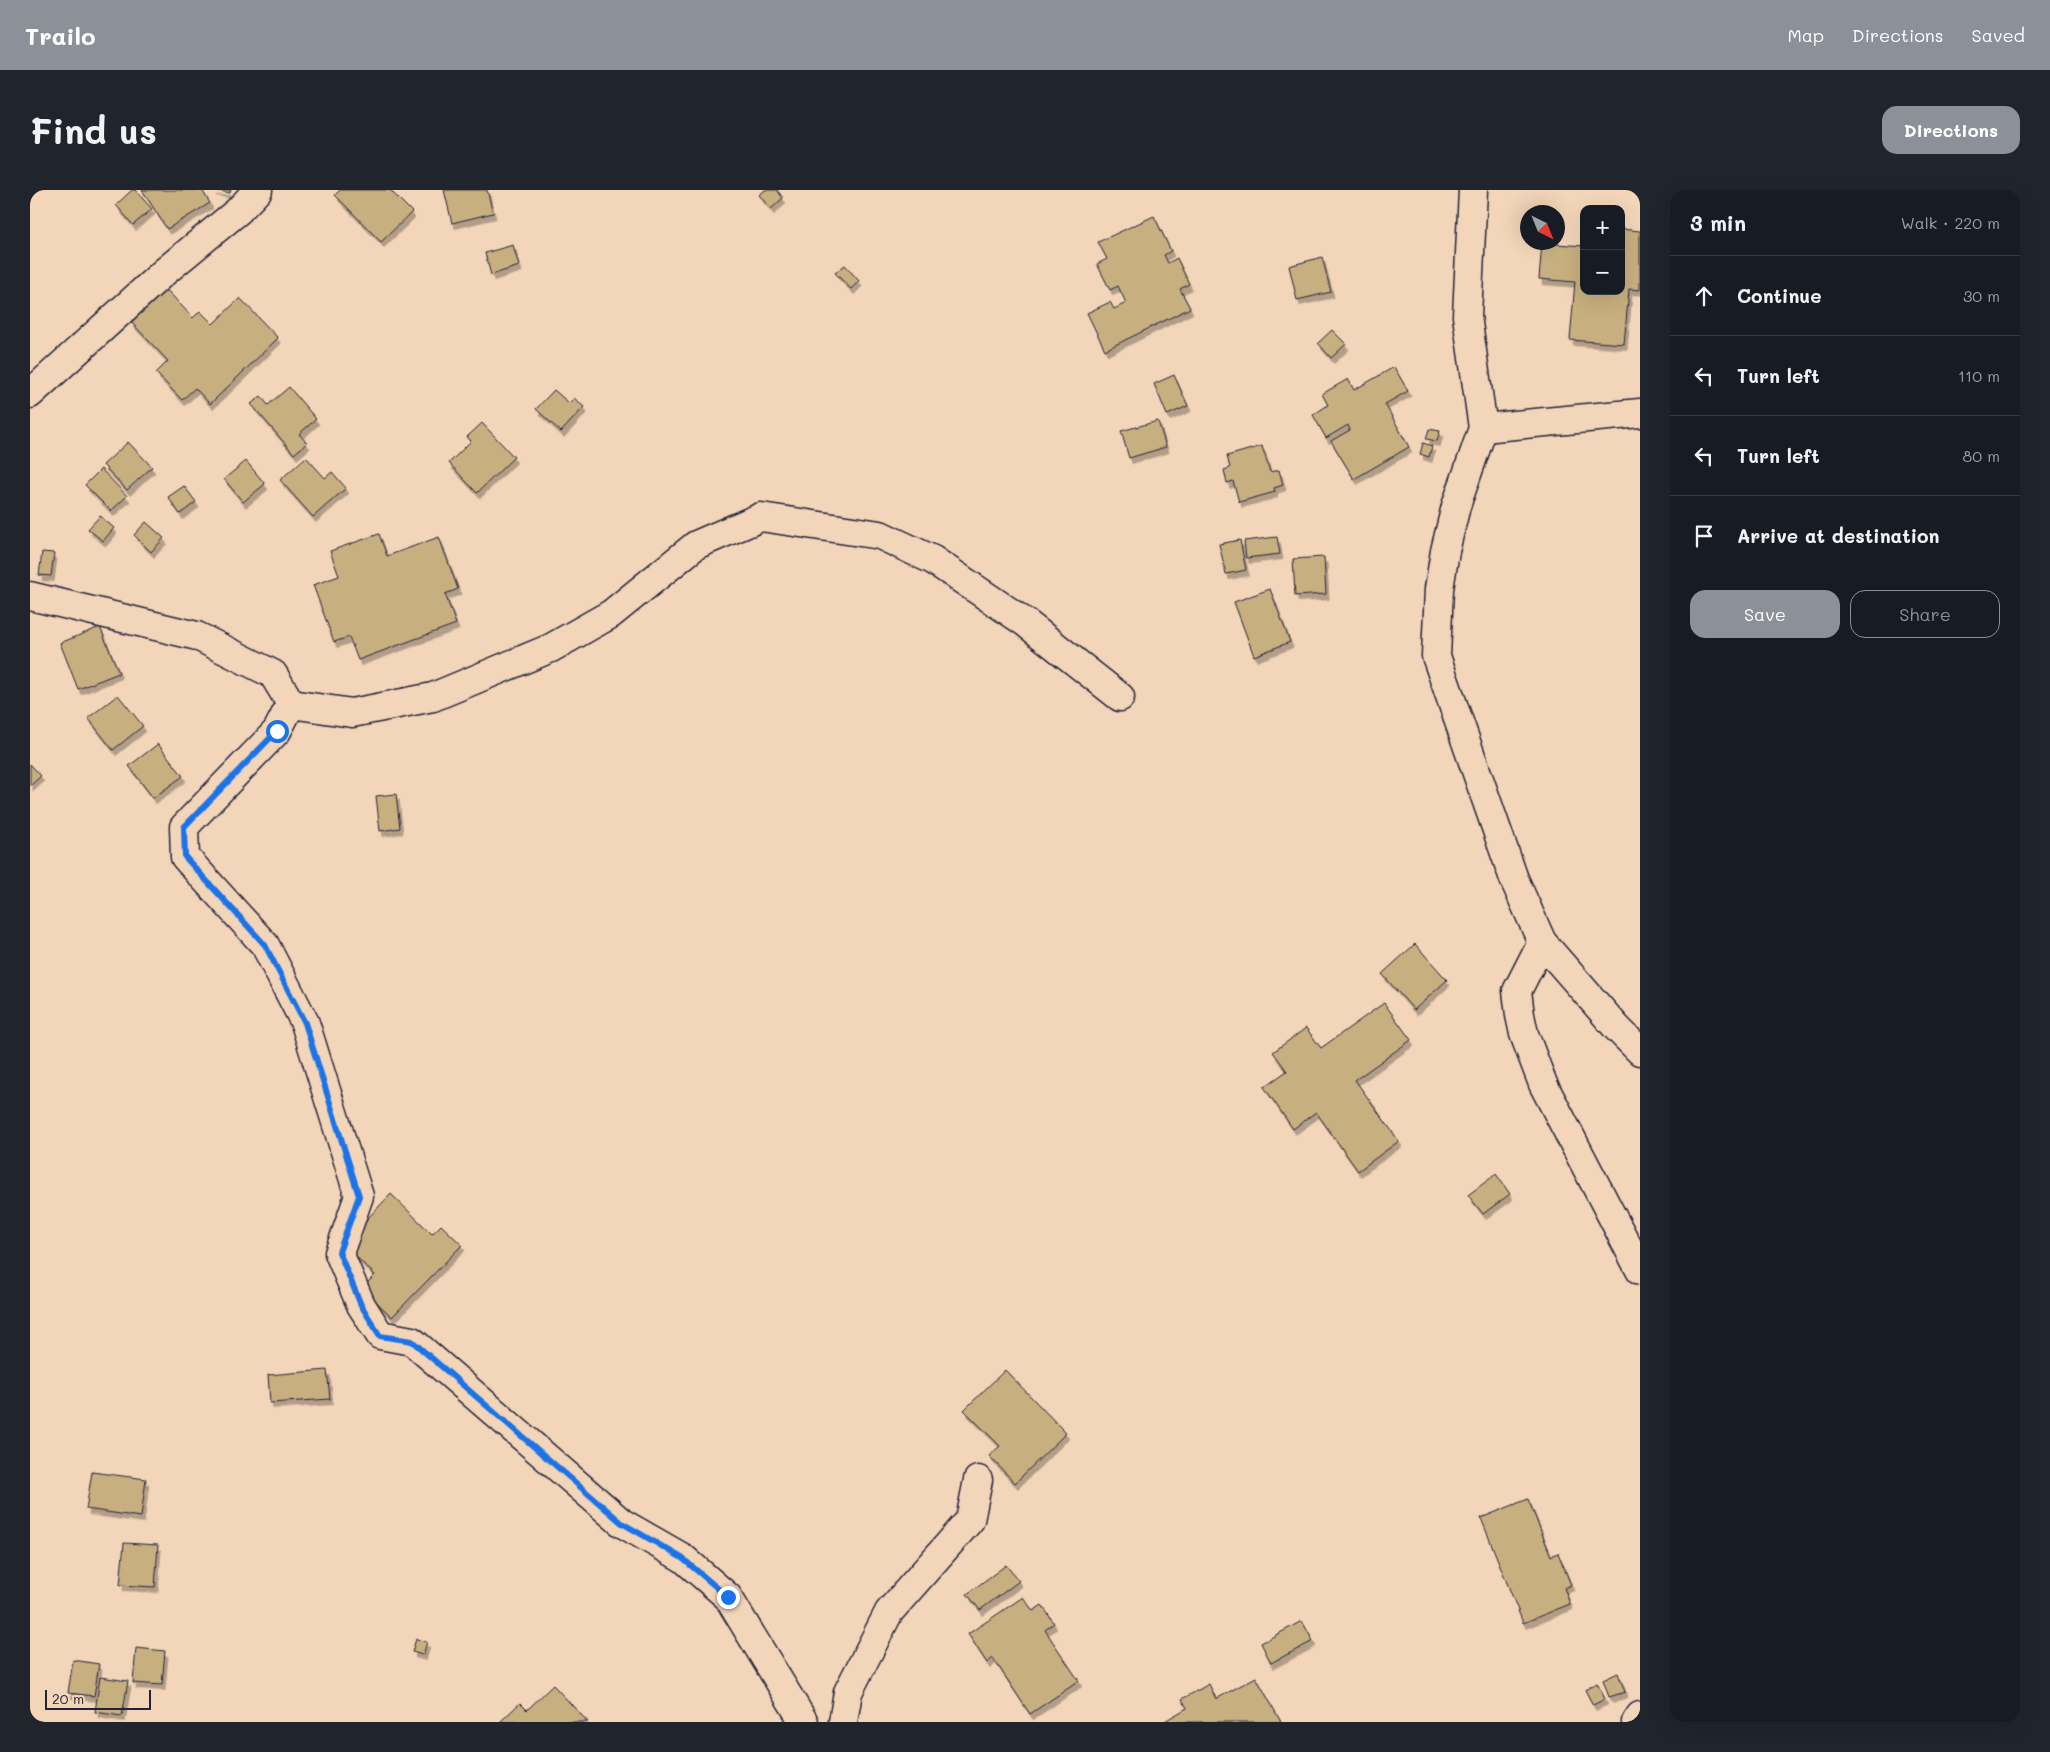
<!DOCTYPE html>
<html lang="en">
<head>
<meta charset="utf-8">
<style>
	body { margin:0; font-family:Mali,sans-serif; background:#20242c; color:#f1f3f6 }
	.controls { position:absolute; right:15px; top:15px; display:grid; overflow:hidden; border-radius:10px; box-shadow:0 5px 20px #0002 }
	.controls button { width:45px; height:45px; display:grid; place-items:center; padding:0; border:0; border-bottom:1px solid #363941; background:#171b24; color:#f1f3f6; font:25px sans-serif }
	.compass { position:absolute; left:1490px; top:15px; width:45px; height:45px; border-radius:50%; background:#171b24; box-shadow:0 5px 20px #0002; rotate:137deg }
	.scale { position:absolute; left:15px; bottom:12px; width:106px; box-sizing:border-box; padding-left:5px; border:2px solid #22223b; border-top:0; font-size:14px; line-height:18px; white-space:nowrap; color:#22223b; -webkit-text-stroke:4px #f3d6b9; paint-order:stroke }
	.stop { position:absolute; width:15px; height:15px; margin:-11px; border:4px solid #1a73e8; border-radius:50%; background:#fff }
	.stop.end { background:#1a73e8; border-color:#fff; box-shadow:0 1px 5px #0008 }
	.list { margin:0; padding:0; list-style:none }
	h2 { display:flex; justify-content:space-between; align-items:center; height:65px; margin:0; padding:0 20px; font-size:21px }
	h2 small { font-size:16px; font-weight:400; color:#9ea1a6 }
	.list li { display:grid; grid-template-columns:32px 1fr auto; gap:15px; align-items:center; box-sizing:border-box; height:80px; padding:0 20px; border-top:1px solid #363941 }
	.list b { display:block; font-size:19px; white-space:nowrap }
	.list em { font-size:16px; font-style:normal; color:#9ea1a6 }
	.actions { display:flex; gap:10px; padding:15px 20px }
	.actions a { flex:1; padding:11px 0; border:1px solid #8c9099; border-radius:15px; text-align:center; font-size:18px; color:#8c9099 }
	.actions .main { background:#8c9099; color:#fff }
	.icon { flex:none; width:28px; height:28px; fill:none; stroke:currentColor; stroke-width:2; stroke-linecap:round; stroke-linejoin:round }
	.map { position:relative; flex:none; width:1610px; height:1532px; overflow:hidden; border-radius:15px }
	header { display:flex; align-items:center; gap:30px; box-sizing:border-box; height:70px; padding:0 25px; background:#8c9099; color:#fff }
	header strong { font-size:24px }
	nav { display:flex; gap:28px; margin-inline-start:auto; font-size:18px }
	.intro { display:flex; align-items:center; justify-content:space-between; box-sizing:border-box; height:120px; padding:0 30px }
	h1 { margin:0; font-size:35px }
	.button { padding:12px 22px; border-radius:15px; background:#8c9099; color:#fff; font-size:18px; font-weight:700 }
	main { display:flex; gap:30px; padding:0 30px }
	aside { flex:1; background:#171b24; border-radius:15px; box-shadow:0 5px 20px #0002 }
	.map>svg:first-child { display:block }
	.building { fill:#c8af7f; stroke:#22223b; filter:url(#shadow) }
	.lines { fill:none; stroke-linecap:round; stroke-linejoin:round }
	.minor-casing { stroke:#22223b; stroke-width:31 }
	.minor { stroke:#f3d6b9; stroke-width:28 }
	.route { stroke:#1a73e8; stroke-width:6 }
</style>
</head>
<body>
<header>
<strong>Trailo</strong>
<nav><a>Map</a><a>Directions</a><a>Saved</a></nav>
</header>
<div class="intro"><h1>Find us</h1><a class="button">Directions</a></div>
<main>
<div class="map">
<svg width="1610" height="1532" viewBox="0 0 1610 1532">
	<defs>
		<filter id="shadow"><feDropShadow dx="3" dy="5.5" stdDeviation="0" flood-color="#0004"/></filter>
	</defs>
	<rect width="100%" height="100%" fill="#f3d6b9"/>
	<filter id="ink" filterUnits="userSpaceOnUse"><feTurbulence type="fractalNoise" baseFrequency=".02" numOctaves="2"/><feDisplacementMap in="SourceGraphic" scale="10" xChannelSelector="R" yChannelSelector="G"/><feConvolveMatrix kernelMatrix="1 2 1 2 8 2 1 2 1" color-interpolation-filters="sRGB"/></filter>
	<g filter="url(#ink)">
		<g class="building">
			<path d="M102 0H105L122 19 103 35 86 15Z"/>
			<path d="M112 0H172L180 13 137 39Z"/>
			<path d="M183 0H201L200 3Z"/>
			<path d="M310 0H360L382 22 351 52 305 5Z"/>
			<path d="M414 0H457L463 23 422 33Z"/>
			<path d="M735 0H747L753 8 741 19 729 5Z"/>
			<path d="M1124 26 1141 61 1134 65 1138 73 1147 68 1159 94 1150 99 1160 118 1075 160 1057 123 1080 112 1084 119 1096 113 1088 96 1080 100 1067 74 1077 69 1068 52Z"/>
			<path d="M1591 39 1610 41V100L1599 99 1594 154 1540 150 1545 92 1509 89 1512 53 1554 56V101H1591Z"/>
			<path d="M483 55 489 76 461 85 455 63Z"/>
			<path d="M1292 67 1301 102 1267 110 1259 76Z"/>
			<path d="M815 75 829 91 821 99 805 83Z"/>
			<path d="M134 97 163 128 170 121 183 134 210 108 248 148 180 214 165 198 152 210 126 183 138 171 100 131Z"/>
			<path d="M1302 140 1316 154 1301 168 1288 153Z"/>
			<path d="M1364 177 1378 201 1355 214 1379 257 1324 289 1301 251 1320 240 1318 235 1296 248 1283 225 1298 215 1292 204 1318 189 1324 200Z"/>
			<path d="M1144 185 1158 216 1137 225 1124 194Z"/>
			<path d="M259 197 286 229 269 244 277 253 264 264 221 214 231 206 238 215Z"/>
			<path d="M524 200 539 213 544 208 554 217 531 242 506 219Z"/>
			<path d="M1128 231 1136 257 1099 268 1091 241Z"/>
			<path d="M452 233 484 267 447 303 419 273 441 251 437 247Z"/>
			<path d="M1399 239 1410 241 1407 251 1396 249Z"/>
			<path d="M98 252 122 277 97 300 73 275Z"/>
			<path d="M1393 253 1402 256 1399 267 1390 264Z"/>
			<path d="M1232 256 1240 282 1249 280 1253 295 1244 298 1245 302 1209 312 1203 291 1197 293 1194 280 1200 278 1197 266Z"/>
			<path d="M276 267 295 288 302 282 316 298 283 327 250 290Z"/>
			<path d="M216 271 235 294 213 312 194 289Z"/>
			<path d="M71 279 97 306 81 321 55 295Z"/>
			<path d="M154 296 166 312 150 324 138 307Z"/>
			<path d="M70 326 84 338 73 351 58 339Z"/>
			<path d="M116 332 134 348 121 362 104 345Z"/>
			<path d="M349 344 357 366 409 347 428 399 415 404 426 434 328 470 319 447 304 452 283 395 309 386 300 361Z"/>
			<path d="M1247 347 1250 364 1216 368 1214 351Z"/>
			<path d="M1210 350 1216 380 1196 384 1189 354Z"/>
			<path d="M12 362 24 363 21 386 9 385Z"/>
			<path d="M1294 367 1296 404 1265 406 1263 369Z"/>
			<path d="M1240 399 1260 452 1224 466 1204 412Z"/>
			<path d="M70 437 89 483 48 499 30 453Z"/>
			<path d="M88 505 113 536 83 560 58 528Z"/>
			<path d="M128 554 153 586 123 608 99 576Z"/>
			<path d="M0 574 11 586 0 596Z"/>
			<path d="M366 604 370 638 350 641 346 606Z"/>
			<path d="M1385 754 1417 790 1384 820 1352 784Z"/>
			<path d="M1354 813 1381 850 1325 890 1369 951 1328 981 1286 922 1263 939 1234 897 1257 881 1243 862 1276 838 1291 858Z"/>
			<path d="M1466 984 1480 1004 1453 1024 1438 1005Z"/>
			<path d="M361 1004 402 1044 411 1035 432 1055 362 1127 332 1098 345 1085 313 1054Z"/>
			<path d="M297 1180 300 1209 240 1213 238 1185Z"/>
			<path d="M975 1180 1036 1243 985 1293 959 1266 970 1256 934 1220Z"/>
			<path d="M62 1282 116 1289 111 1327 56 1319Z"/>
			<path d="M1498 1309 1521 1366 1528 1363 1541 1395 1534 1398 1540 1414 1493 1433 1451 1328Z"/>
			<path d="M94 1353 128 1355 125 1397 90 1395Z"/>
			<path d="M976 1375 989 1391 950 1420 937 1404Z"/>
			<path d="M993 1407 1003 1421 1012 1415 1024 1433 1015 1440 1049 1491 1000 1524 963 1468 957 1473 938 1444Z"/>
			<path d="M1272 1431 1283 1451 1241 1473 1231 1453Z"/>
			<path d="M386 1449 397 1452 393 1465 382 1462Z"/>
			<path d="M106 1458 135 1461 132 1495 103 1493Z"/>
			<path d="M43 1470 69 1474 64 1506 38 1503Z"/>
			<path d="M1588 1483 1595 1502 1579 1507 1573 1490Z"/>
			<path d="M70 1487 98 1491 92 1526 65 1522Z"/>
			<path d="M1226 1487 1251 1532H1133L1157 1518 1152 1509 1179 1494 1186 1509Z"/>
			<path d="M1567 1493 1575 1509 1563 1515 1555 1500Z"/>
			<path d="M523 1495 558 1532H470L490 1513 497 1520Z"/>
		</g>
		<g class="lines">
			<g class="minor-casing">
				<g id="minor">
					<path d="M1443 0 1437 126 1453 238 1426 316 1415 361 1409 399 1406 466 1484 689 1512 752 1587 838 1610 861"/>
					<path d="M0 204 133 83 208 21 228 0"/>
					<path d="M1453 238 1610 223"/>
					<path d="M0 406 167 446 243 484 261 514 247 541 154 637 155 667 235 755 275 833 329 1006 309 1063 331 1115 350 1145 382 1151 592 1333 653 1368 698 1407 774 1532"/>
					<path d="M261 514 322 523 403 507 521 458 581 424 666 355 731 327 850 345 903 370 996 433 1090 507"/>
					<path d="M1512 752 1487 801 1490 825 1494 844 1513 894 1610 1080"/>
					<path d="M813 1532 818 1502 859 1422 940 1330 948 1290"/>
					<path d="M1606 1532 1610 1526"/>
				</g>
			</g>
			<use href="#minor" class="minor"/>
		</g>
	</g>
	<g class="lines" filter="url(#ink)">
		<path class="route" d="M247 541 154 637 155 667 235 755 275 833 329 1006 309 1062 331 1115 350 1146 382 1151 592 1333 652 1368 698 1407"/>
	</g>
</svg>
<div class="controls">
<button>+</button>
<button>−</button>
</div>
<svg class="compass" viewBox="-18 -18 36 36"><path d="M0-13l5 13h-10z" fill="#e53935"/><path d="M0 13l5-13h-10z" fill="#9ea1a6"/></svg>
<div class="scale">20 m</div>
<div class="stop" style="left:247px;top:541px"></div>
<div class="stop end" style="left:698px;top:1407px"></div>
</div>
<aside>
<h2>3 min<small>Walk · 220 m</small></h2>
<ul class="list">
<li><svg class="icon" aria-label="ahead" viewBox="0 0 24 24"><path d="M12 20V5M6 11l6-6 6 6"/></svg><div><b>Continue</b></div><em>30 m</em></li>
<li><svg class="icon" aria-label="left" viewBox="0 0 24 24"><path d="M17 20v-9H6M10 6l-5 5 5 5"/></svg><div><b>Turn left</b></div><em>110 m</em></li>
<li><svg class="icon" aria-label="left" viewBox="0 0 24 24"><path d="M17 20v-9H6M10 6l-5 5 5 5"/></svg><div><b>Turn left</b></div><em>80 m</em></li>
<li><svg class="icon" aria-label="arrive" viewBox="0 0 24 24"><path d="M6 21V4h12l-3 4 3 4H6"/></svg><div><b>Arrive at destination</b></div></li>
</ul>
<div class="actions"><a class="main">Save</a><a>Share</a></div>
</aside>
</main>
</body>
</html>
